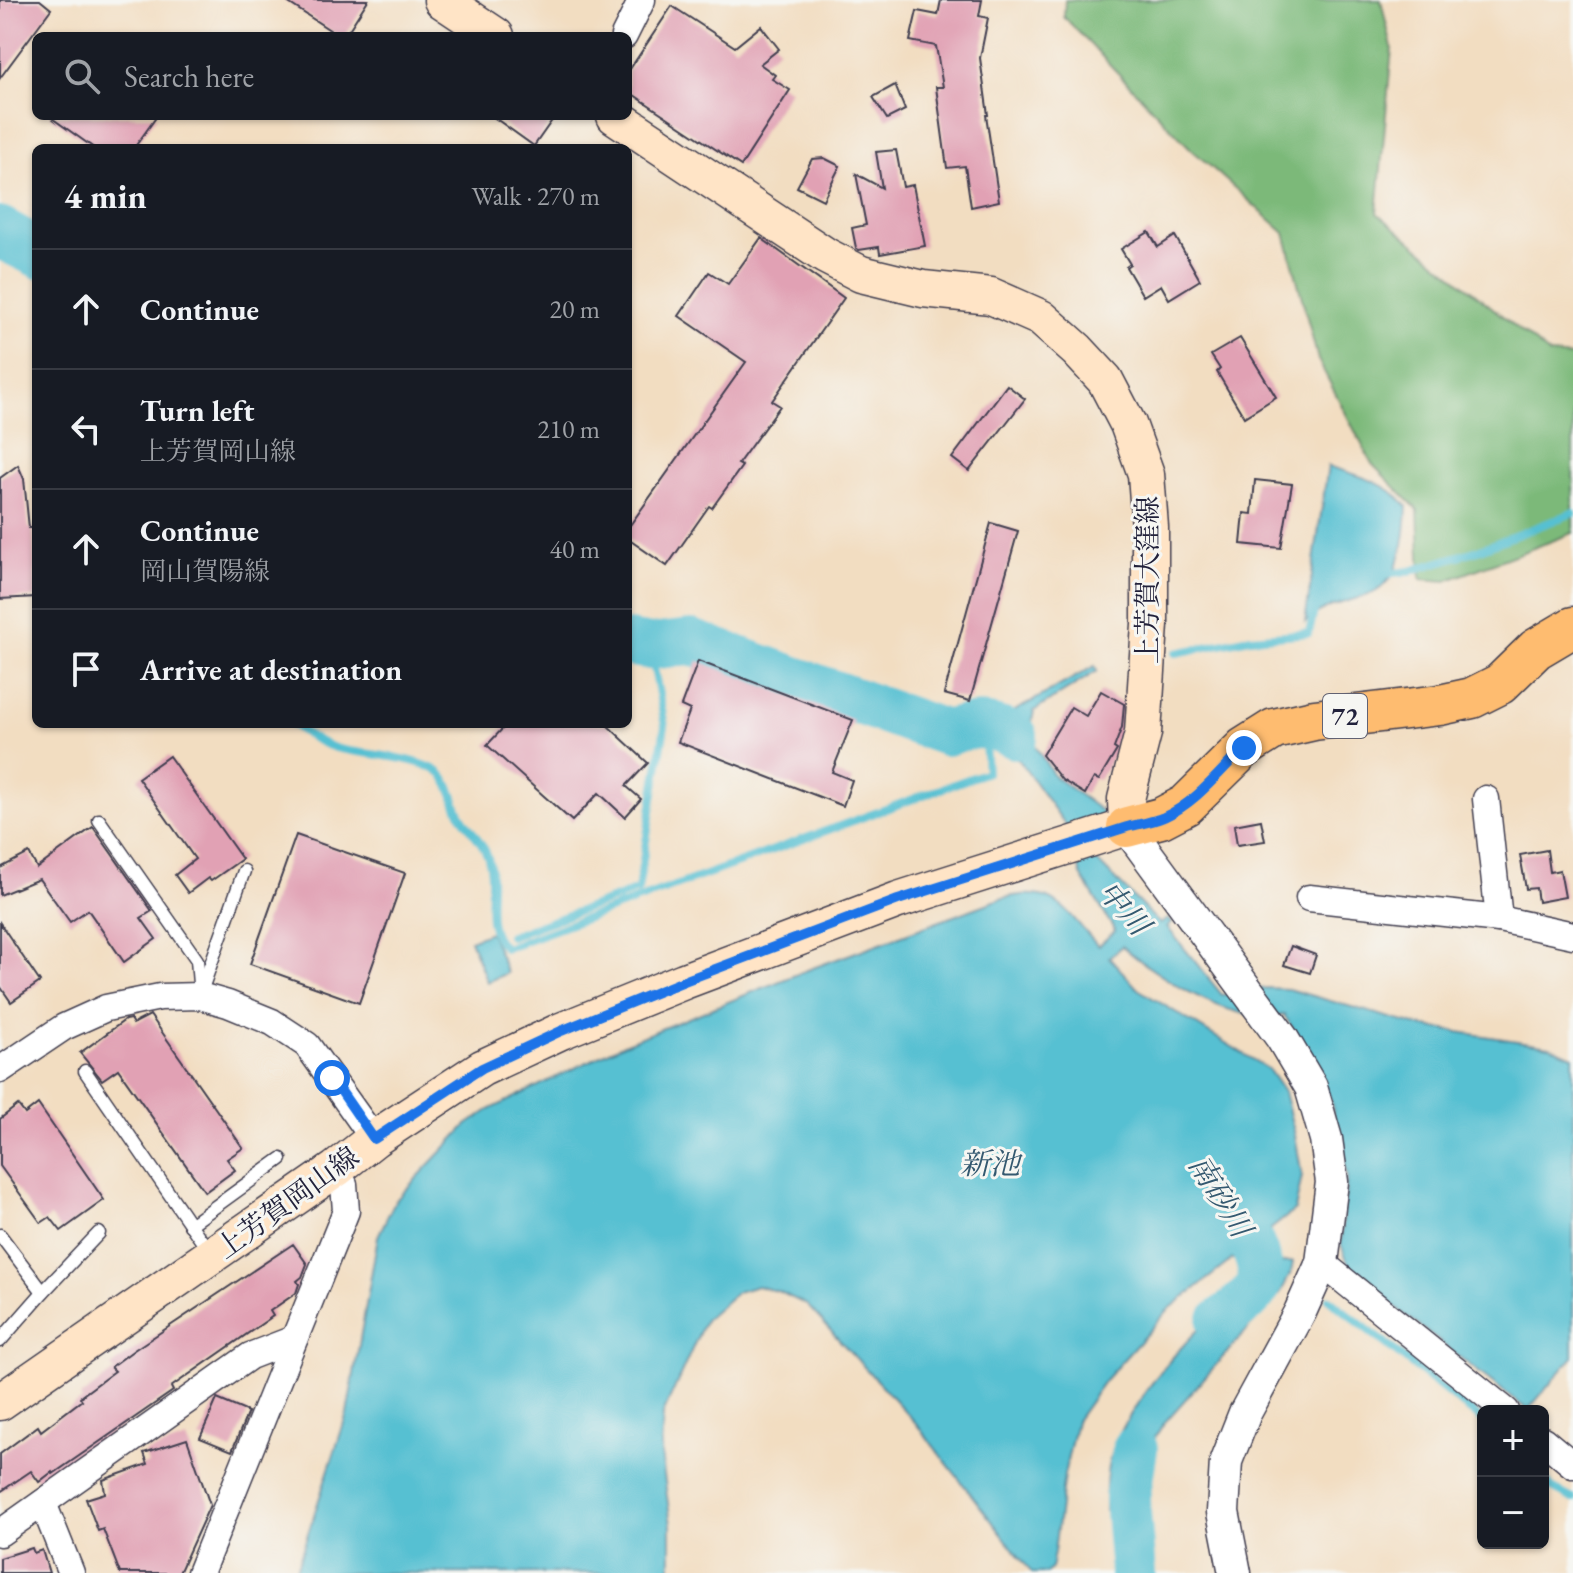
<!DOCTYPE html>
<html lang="en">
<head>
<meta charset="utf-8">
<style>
	body { margin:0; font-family:"EB Garamond","Noto Serif JP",serif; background:#20242c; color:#f1f3f6 }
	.controls { position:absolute; right:24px; bottom:24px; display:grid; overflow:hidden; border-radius:12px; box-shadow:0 2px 6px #0004 }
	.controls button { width:72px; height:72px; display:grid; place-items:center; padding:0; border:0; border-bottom:2px solid #363941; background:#171b24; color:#f1f3f6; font:40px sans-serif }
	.stop { position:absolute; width:24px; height:24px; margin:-18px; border:6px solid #1a73e8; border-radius:50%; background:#fff }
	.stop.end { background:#1a73e8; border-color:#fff; box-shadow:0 2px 8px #0008 }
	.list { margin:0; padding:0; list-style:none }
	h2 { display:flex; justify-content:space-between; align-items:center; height:104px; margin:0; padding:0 32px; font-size:34px }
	h2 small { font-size:26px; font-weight:400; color:#9ea1a6 }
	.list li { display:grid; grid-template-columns:52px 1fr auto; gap:24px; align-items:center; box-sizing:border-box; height:120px; padding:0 32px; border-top:2px solid #363941 }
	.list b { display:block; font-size:30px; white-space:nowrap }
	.list p { margin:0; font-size:26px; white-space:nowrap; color:#9ea1a6 }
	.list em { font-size:26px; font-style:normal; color:#9ea1a6 }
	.icon { flex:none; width:44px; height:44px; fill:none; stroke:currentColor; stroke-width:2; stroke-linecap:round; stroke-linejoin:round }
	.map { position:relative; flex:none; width:1573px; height:1573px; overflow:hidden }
	.search { position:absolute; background:#171b24; box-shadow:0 2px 6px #0004; left:32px; top:32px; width:600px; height:88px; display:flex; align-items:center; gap:20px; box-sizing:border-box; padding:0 28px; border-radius:12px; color:#9ea1a6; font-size:30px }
	.panel { position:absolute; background:#171b24; box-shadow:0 2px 6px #0004; left:32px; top:144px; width:600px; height:584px; border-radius:12px }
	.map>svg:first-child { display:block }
	.forest { fill:#7bb979; stroke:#4e6e5a; stroke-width:2 }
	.water { fill:#56c0d2; stroke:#3c7186; stroke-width:2 }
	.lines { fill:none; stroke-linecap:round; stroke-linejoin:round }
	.stream { stroke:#56c0d2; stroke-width:8 }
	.river { stroke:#56c0d2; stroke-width:46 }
	.building { fill:#e1a1b4 }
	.service-casing { stroke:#413e4f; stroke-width:15 }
	.minor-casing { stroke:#413e4f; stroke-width:29 }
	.tertiary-casing { stroke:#413e4f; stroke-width:35 }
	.secondary-casing { stroke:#413e4f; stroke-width:39 }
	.primary-casing { stroke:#413e4f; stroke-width:43 }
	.service { stroke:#fff; stroke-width:12 }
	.minor { stroke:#fff; stroke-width:26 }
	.tertiary { stroke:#fff; stroke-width:32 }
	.secondary { stroke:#ffe4c6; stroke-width:36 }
	.primary { stroke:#febc70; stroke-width:40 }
	.route { stroke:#1a73e8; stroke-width:10 }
	.labels { text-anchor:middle; stroke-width:6; stroke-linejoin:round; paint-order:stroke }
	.shield { fill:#f6f6f2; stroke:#626272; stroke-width:2 }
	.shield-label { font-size:26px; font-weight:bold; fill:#22223b }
	.street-label { font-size:28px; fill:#22223b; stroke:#f6f6f2 }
	.water-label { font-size:30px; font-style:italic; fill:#345970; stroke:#f6f6f2 }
</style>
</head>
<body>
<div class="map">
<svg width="1573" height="1573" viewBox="0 0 1573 1573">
	<rect width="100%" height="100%" fill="#f6f6f2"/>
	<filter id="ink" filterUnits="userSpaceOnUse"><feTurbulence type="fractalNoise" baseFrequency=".0125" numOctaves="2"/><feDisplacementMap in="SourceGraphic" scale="16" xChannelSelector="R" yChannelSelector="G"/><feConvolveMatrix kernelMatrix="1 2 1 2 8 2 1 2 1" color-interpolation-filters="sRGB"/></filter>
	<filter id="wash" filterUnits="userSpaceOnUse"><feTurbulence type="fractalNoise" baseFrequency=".006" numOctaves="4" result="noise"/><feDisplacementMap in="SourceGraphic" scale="32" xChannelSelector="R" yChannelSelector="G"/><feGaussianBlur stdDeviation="1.8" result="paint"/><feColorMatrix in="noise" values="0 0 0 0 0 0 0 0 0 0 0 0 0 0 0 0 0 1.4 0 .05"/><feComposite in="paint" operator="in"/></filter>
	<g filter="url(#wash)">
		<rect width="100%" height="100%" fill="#f2ddc1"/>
		<path class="forest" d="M1065 0H1381L1392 48 1377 213 1550 355 1573 357V533L1446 581 1421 579 1418 510 1372 464 1318 360 1285 233 1191 149 1064 17Z"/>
		<g class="water">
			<path d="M1328 466C1356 475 1388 482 1407 506 1406 535 1402 576 1375 592 1368 596 1358 598 1351 600 1333 606 1319 609 1305 622Z"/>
			<path d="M1095 666 1097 671 1034 711 1029 736 1054 776 1103 812 1105 819 1094 858 1160 924 1168 919 1172 923 1167 927 1222 995 1266 988 1288 989 1419 1026 1550 1046 1573 1056V1357L1528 1410 1352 1274 1341 1244 1347 1175 1330 1098 1309 1053 1284 1015C1270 1015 1254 1017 1241 1013 1201 1003 1153 973 1122 946L1109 957 1138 989 1268 1069 1284 1092 1295 1135 1302 1176 1295 1210 1168 1310 1105 1380 1076 1421 1064 1475 1054 1552 1051 1569 1046 1573H1032L914 1421 807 1305 780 1292 757 1286 737 1292 705 1320 663 1414 661 1453 671 1525V1573H295L347 1414 378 1236 395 1201 467 1125 489 1110 626 1043 810 969 1000 899C1056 884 1064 909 1098 946L1115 931 1081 875 1067 827 1005 741 973 730 963 732 951 740 955 729 966 719 977 720 981 708 1011 713Z"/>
			<path d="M490 932 507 973 487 982 470 940Z"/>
			<path d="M1284 1262H1293L1291 1273 1281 1292 1164 1423 1148 1448 1142 1475 1149 1509 1105 1511C1106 1495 1105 1477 1109 1462 1127 1395 1223 1293 1284 1262Z"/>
		</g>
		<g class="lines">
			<g class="stream">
				<path d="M0 257 36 275"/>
				<path d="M1385 574 1410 571 1475 551 1573 513"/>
				<path d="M1176 653 1250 638 1309 633 1315 607"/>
				<path d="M292 724C305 734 319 743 335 748 361 755 424 756 442 775 452 785 454 801 460 813 470 832 487 844 490 866 495 893 481 927 505 948L987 772 984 726"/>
				<path d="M510 936 638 890 665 726 650 647"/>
				<path d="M1329 1299 1483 1421"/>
				<path d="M1543 1477 1552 1488 1573 1499"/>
			</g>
			<g class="river">
				<path d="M0 229 36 249"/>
				<path d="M628 643 650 647 691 642 946 733C974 724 988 723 1015 736"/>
				<path d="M1220 1322C1231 1312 1249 1301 1257 1288 1272 1265 1233 1212 1220 1192"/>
				<path d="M1133 1573 1127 1499 1135 1449"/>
			</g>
		</g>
		<g id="blocks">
			<g class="building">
				<path d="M0 0H40L51 9 0 78Z"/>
				<path d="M284 0H368L345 36H339Z"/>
				<path d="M941 0H982L979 16 988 18 980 58 988 115H986L999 201 971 207 965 166 947 168 936 87H943L936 46 910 41 917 11 938 15Z"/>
				<path d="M672 6 735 47 761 26 779 49 760 64 775 75 772 79 790 90 741 166 628 91V72Z"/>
				<path d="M895 85 905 110 887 119 873 97Z"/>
				<path d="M49 116H157L134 148H94Z"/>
				<path d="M492 116H555L534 146Z"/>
				<path d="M896 150 903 187 913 185 925 246 880 254 879 247 859 250 856 248 852 228 866 225 856 174 882 188 876 152Z"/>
				<path d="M824 158 840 166 823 200 797 187 812 159Z"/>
				<path d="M1149 232 1158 247 1175 236 1200 280 1169 299 1161 285 1143 296 1126 267 1130 264 1121 249Z"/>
				<path d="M761 238 844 298 772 401 780 406 738 464 742 466 712 508 709 506 667 566 628 539V528L746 362 679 316 709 272 728 284Z"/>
				<path d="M1240 338 1276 397 1244 417 1217 372 1220 369 1211 355Z"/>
				<path d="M1007 385 1025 399 969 471 952 458Z"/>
				<path d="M18 465 24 479 29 528H33L36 597 0 599V478Z"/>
				<path d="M1255 480 1292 484 1281 548 1241 544 1244 513 1252 514Z"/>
				<path d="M991 523 1018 531 970 701 944 694Z"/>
				<path d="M698 661 853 720 832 772 852 780 843 806 678 742 690 710 681 706Z"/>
				<path d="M1101 691 1124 704 1122 727 1114 748 1117 750 1099 780 1094 778 1085 794 1062 780 1042 755 1071 707 1086 716Z"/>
				<path d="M507 724H606L648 763 626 786 641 799 625 817 599 793 572 821 487 745Z"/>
				<path d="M169 756 242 859 211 881 208 878 188 893 175 875 195 859 138 778Z"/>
				<path d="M1261 820 1265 841 1237 845 1234 825Z"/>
				<path d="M93 827 152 911 141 918 156 939 124 962 88 910 70 922 39 879 0 895V868L29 853 37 868Z"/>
				<path d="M296 835 405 873 359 1003 250 964Z"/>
				<path d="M1547 850 1550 872 1560 870 1565 897 1538 902 1536 888 1526 889 1520 855Z"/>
				<path d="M0 923 40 982 11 1002 0 986Z"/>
				<path d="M1291 946 1316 955 1310 973 1284 965Z"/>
				<path d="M150 1015 243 1148 227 1159 235 1170 205 1192 118 1069 102 1080 80 1053 125 1020 130 1019 133 1024Z"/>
				<path d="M38 1104 104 1200 61 1231 50 1217 41 1223 0 1166V1119L18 1105 25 1114Z"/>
				<path d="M293 1244 307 1264 302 1277 297 1281 299 1284 296 1293 270 1311 273 1316 171 1387 173 1391 53 1474 52 1472 39 1482 31 1471 0 1492V1454L38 1426 41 1431 82 1400 80 1397 115 1371 111 1367 134 1350Z"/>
				<path d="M217 1399 248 1412 232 1451 200 1438Z"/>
				<path d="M187 1439 210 1505 179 1573H120L103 1529 98 1531 86 1499 105 1493 103 1480 148 1464 144 1453Z"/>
				<path d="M32 1548 34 1553 42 1550 49 1573H0V1558Z"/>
			</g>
		</g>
	</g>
	<g filter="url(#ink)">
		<use href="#blocks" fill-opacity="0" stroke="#413e4f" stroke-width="2"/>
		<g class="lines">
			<g class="service-casing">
				<g id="service">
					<path d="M99 820 197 960 200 996"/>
					<path d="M202 989 244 871"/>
					<path d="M85 1071 210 1253"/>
					<path d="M190 1225 281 1159"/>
					<path d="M0 1235 43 1292"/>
					<path d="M0 1341 43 1292 99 1233"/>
				</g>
			</g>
			<g class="minor-casing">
				<g id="minor">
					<path d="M624 36 642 0"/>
					<path d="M1486 799 1499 919"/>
					<path d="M1309 898 1499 919 1573 935"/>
					<path d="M0 1070 64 1027 106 1008 160 997 200 996 228 1004 272 1022 307 1045 374 1139"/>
					<path d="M1322 1263 1506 1411"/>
					<path d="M1543 1440 1573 1465"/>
					<path d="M43 1503 71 1573"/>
					<path d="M0 1533 250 1356 294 1339"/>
					<path d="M200 1573 346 1211 344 1184 336 1169"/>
				</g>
			</g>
			<g class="tertiary-casing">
				<path id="tertiary" d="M1127 827 1282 1038 1311 1087 1326 1139 1332 1182 1322 1263 1300 1312 1245 1413 1226 1461 1223 1512 1235 1573"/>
			</g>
			<g class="secondary-casing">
				<g id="secondary">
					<path d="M442 0 496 36"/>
					<path d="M0 1402 336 1169 374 1139 482 1068 561 1031 684 981 898 900 1127 827 1126 799 1143 733 1150 624V527L1146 474 1128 424 1105 380 1077 350 1041 318 991 296 923 289 861 274 826 256 615 116"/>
				</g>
			</g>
			<g class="primary-casing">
				<path id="primary" d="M1127 827 1161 818 1186 805 1244 748 1274 729 1314 720 1440 705 1472 698 1500 684 1536 649 1573 627"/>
			</g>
			<use href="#service" class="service"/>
			<use href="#minor" class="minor"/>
			<use href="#tertiary" class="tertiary"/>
			<use href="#secondary" class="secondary"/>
			<use href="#primary" class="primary"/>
		</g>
	</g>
	<g class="lines" filter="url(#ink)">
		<path class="route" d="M332 1078 374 1139 482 1068 561 1031 684 981 898 900 1127 827C1139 824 1152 822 1164 817 1197 802 1218 773 1244 748"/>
	</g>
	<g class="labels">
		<rect class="shield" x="1323" y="694" width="44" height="44" rx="6"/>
		<g class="shield-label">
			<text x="1345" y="725">72</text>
		</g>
		<g class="street-label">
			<text transform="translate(1147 580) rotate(-90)" y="10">上芳賀大窪線</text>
			<text transform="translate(287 1202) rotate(-36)" y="10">上芳賀岡山線</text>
		</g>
		<g class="water-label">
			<text transform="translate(1124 908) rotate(49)" y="10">中川</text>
			<text x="990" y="1174">新池</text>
			<text transform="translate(1220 1196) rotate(58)" y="10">南砂川</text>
		</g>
	</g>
</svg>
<div class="controls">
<button>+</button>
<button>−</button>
</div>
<div class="stop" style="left:332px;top:1078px"></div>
<div class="stop end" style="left:1244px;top:748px"></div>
<div class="search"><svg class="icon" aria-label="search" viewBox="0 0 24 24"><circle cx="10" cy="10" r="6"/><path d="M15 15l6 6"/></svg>Search here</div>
<section class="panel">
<h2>4 min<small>Walk · 270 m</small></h2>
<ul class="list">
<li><svg class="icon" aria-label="ahead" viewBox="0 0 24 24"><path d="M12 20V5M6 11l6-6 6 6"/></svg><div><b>Continue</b></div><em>20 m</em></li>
<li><svg class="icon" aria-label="left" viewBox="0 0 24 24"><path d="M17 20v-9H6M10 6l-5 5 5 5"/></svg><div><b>Turn left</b><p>上芳賀岡山線</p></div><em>210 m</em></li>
<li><svg class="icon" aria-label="ahead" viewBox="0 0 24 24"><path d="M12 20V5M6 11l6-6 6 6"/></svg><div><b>Continue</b><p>岡山賀陽線</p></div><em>40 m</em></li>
<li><svg class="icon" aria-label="arrive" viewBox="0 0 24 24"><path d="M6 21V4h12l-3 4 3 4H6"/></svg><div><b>Arrive at destination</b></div></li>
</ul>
</section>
</div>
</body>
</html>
